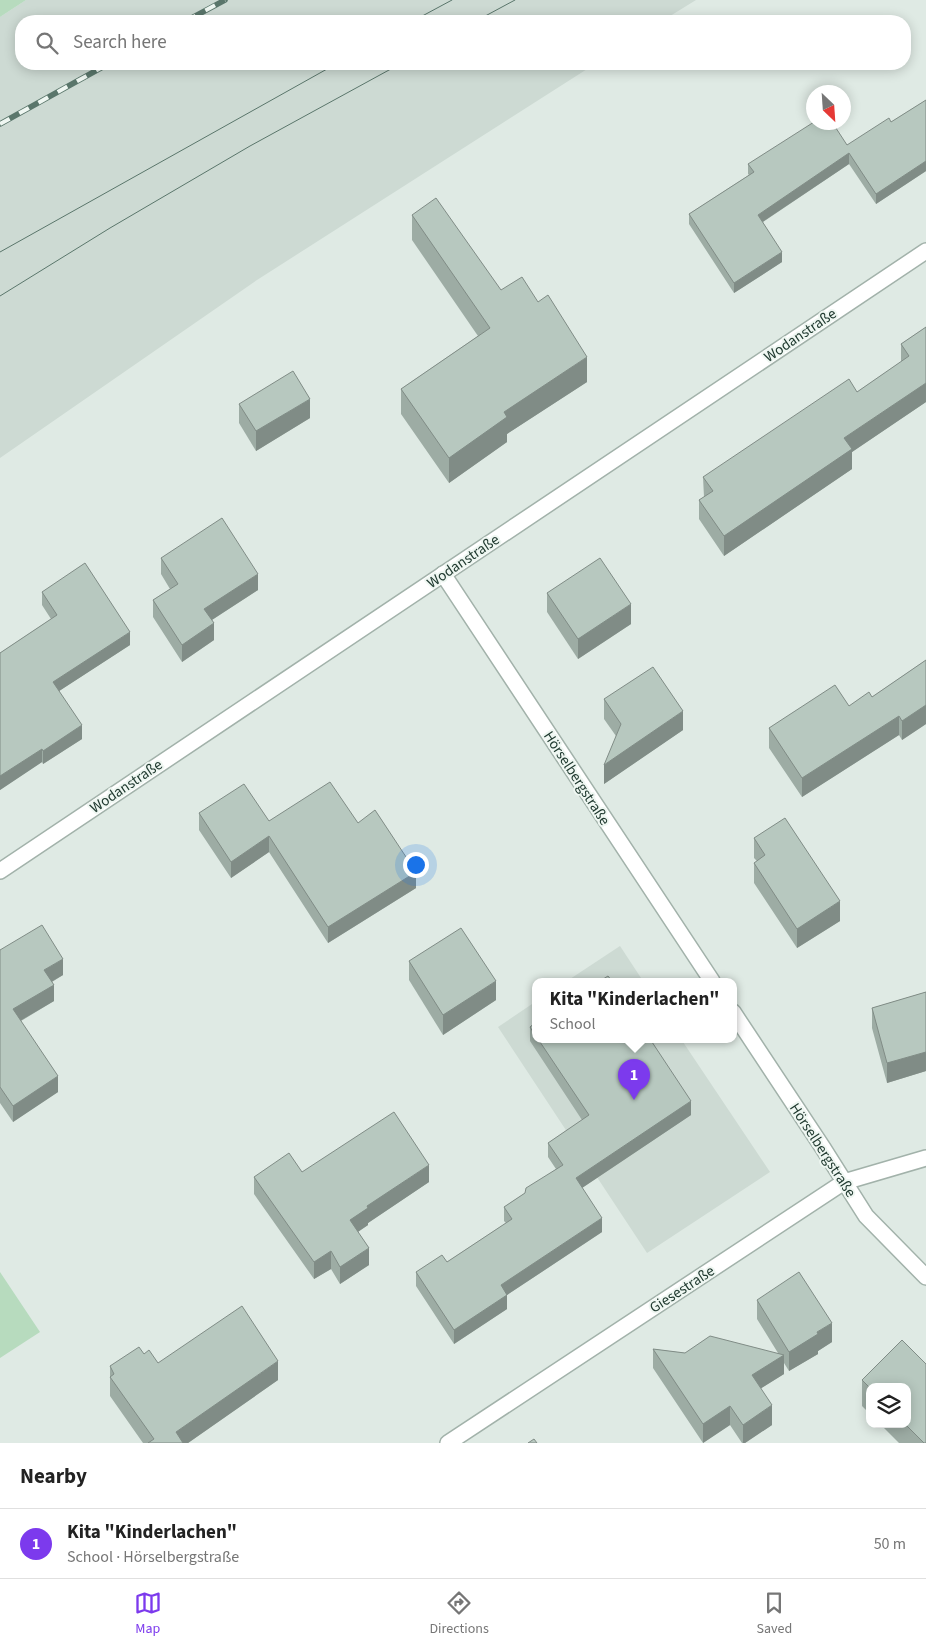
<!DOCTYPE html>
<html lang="en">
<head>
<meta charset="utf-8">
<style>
	body { margin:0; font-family:"Source Sans 3",sans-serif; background:#f6f6f6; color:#222 }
	.controls { position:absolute; right:15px; bottom:15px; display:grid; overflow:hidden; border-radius:10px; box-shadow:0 2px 12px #0003 }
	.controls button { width:45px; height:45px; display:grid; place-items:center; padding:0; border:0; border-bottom:1px solid #e0e0e0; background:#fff; color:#222; font:25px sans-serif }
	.compass { position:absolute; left:806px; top:85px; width:45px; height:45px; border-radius:50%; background:#fff; box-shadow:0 2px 12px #0003; rotate:155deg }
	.you { position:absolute; left:415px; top:864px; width:18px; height:18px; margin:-12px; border:4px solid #fff; border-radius:50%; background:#1a73e8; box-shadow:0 0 0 8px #1a73e833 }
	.badge { display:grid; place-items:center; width:32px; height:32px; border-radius:50%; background:#7c3aed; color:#fff; font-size:16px; font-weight:700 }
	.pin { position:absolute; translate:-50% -41px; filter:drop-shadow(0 1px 2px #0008) }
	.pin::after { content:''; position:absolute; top:26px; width:18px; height:15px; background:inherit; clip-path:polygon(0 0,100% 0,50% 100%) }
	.popup { position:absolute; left:532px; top:978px; width:205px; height:65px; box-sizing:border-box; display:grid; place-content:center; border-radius:10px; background:#fff; filter:drop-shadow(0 1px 4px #0005); font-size:16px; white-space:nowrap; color:#767676 }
	.popup b { font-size:19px; color:#222 }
	.popup::after { content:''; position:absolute; left:50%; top:100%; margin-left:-10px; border:10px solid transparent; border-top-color:#fff }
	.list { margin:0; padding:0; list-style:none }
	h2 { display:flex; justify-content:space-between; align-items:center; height:65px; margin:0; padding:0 20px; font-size:21px }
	h2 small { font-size:16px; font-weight:400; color:#767676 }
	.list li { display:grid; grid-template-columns:32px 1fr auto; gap:15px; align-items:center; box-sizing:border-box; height:70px; padding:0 20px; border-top:1px solid #e0e0e0 }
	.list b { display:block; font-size:19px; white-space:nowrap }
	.list p { margin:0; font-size:16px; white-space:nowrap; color:#767676 }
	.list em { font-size:16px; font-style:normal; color:#767676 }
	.icon { flex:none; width:28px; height:28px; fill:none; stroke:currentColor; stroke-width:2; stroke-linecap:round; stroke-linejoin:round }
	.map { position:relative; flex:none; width:926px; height:1443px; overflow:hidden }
	.search { position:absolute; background:#fff; box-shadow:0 2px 12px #0003; left:15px; right:15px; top:15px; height:55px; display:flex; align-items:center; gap:12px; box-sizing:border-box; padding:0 18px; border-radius:20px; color:#767676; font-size:19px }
	.sheet { height:135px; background:#fff }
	nav { display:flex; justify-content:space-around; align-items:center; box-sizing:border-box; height:70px; border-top:1px solid #e0e0e0; background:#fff; font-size:14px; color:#767676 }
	nav a { display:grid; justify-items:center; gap:2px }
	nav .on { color:#7c3aed }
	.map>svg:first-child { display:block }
	.built { fill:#cddad3 }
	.green { fill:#b7dbbe }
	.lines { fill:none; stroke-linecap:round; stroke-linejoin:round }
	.minor-casing { stroke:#a2b2aa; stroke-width:18 }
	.tertiary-casing { stroke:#a2b2aa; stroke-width:18 }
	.minor { stroke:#fff; stroke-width:15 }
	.tertiary { stroke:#fff; stroke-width:15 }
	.tram { stroke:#5a766b; stroke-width:1 }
	.rail-casing { stroke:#5a766b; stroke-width:5.5 }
	.rail { stroke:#eff7f2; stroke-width:4; stroke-dasharray:11; stroke-linecap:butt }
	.wall { fill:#9daca4 }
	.shaded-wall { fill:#808c86 }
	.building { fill:#b7c8bf; stroke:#808c86 }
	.labels { text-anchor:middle; stroke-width:4; stroke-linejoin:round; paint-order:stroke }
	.street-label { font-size:15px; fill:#203a30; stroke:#eff7f2 }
</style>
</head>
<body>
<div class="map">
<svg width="926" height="1443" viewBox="0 0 926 1443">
	<rect width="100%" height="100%" fill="#dfeae4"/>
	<g class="built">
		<path d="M26 0H696L662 21H21V64H595L257 280 0 458V17Z"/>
		<path d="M620 946 643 981H567Z"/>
		<path d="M535 1002V1039H681L770 1172 647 1253 498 1027Z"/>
	</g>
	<g class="green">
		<path d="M0 0H26L0 17Z"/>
		<path d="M0 1272 40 1332 0 1358Z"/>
	</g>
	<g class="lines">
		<g class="minor-casing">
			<g id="minor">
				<path d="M443 574 712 981"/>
				<path d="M733 1012 823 1148 866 1216 926 1277"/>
			</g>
		</g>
		<g class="tertiary-casing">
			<g id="tertiary">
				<path d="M0 871 926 251"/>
				<path d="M448 1443 844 1182 926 1158"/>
			</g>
		</g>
		<use href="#minor" class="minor"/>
		<use href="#tertiary" class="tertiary"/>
		<g class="tram">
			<path d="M413 21 452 0"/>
			<path d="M476 21 515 0"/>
			<path d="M0 252 336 64"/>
			<path d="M0 296 110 228 250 146 400 64"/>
		</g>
		<g class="rail-casing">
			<g id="rail">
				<path d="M186 21 225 0"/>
				<path d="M0 124 108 64"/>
			</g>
		</g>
		<use href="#rail" class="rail"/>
	</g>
	<g class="wall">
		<path d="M926 100V171L876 204 849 164 763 222 782 262 734 293 689 224V214L749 175 748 174V164L847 145 891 122Z"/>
		<path d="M412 215 501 290 587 382 507 434V442L449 483 401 414V389L478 336 412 240Z"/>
		<path d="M926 327V402L852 452V469L724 556 699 519V500L704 497 703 477 857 392 901 362V344Z"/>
		<path d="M239 404 310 418 256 451 239 423Z"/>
		<path d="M161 558 258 590 212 620 214 640 182 662 153 617V600L170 589 161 574Z"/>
		<path d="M42 592 130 645 59 691 82 739 43 764 42 762 0 790V653L51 619 42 605Z"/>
		<path d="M547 593 631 624 578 659 547 612Z"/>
		<path d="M926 660V724L902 740 899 735 802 797 769 748V728L849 706 872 697Z"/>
		<path d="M604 699 683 730 604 784 616 736 604 719Z"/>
		<path d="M199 813 269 821 358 823 416 888 328 943 269 852 231 878 199 830Z"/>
		<path d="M754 838 840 921 797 948 754 883V863L757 861 754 858Z"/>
		<path d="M0 950 63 975 52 982 54 1001 21 1021 58 1092 13 1122 0 1103Z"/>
		<path d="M409 961 496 1000 443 1035 409 980Z"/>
		<path d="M926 992V1071L887 1083 872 1028V1008Z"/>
		<path d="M535 1023V1039H650L691 1115 582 1188 602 1232 507 1295V1309L454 1344 416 1286V1272L447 1262 506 1223 504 1221V1207L525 1193 556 1169 548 1157V1143L582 1120 530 1041V1027Z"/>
		<path d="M302 1172 429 1182 368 1223V1225L358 1232 369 1265 340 1284 331 1269 314 1279 254 1194V1177Z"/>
		<path d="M757 1300 832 1342 818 1351V1354L789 1371 784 1363V1374L761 1388 772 1425 745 1443H742L730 1425 703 1443 653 1368V1349L685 1353H778L757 1319Z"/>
		<path d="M902 1340 926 1364V1443H899L880 1424H907V1387H870V1414L862 1406V1380Z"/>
		<path d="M144 1354 158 1363 278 1380 188 1443H143L110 1396V1366Z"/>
	</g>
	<g class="shaded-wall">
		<path d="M849 153V164L758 225V215Z"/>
		<path d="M926 161V171L876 204V194Z"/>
		<path d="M782 252V262L734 293V283Z"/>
		<path d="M587 357V382L507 434V442L449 483V458L504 412Z"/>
		<path d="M926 383V402L852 452V469L724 556V536L844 438Z"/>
		<path d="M310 399V418L256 451V431Z"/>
		<path d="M258 574V590L204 625V609Z"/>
		<path d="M631 604V624L578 659V639Z"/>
		<path d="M214 623V640L182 662V645Z"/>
		<path d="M130 632V645L53 695V682Z"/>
		<path d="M926 705V724L902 740V721Z"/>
		<path d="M683 711V730L604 784V765Z"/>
		<path d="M899 716V735L802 797V778Z"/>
		<path d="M82 725V739L43 764V751Z"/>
		<path d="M42 749V762L0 790V776Z"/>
		<path d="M269 836V852L231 878V862Z"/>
		<path d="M416 872V888L328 943V927Z"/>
		<path d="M840 901V921L797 948V929Z"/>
		<path d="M63 959V975L44 986V970Z"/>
		<path d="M496 981V1000L443 1035V1015Z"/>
		<path d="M54 985V1001L13 1025V1009Z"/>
		<path d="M926 1052V1071L887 1083V1063Z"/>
		<path d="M58 1076V1092L13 1122V1106Z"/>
		<path d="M691 1101V1115L576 1192V1178Z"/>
		<path d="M429 1165V1182L368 1223V1225L350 1237V1220L367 1206Z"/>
		<path d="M602 1218V1232L501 1299V1285Z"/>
		<path d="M369 1248V1265L340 1284V1267Z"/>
		<path d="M331 1251V1269L314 1279V1262Z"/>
		<path d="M507 1295V1309L454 1344V1330Z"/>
		<path d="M832 1323V1342L818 1351V1354L789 1371V1352L817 1332Z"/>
		<path d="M784 1355V1374L752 1394V1375Z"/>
		<path d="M278 1361V1380L188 1443H176V1432Z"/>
		<path d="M772 1405V1425L745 1443H743V1425Z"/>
		<path d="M730 1406V1425L703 1443V1424Z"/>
	</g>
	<g class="building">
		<path d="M926 100V161L876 194 849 153 758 215 782 252 734 283 689 214 754 172 748 164 814 122H832L847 145 889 118 891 122Z"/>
		<path d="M436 198 501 290 522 277 538 302 548 295 587 357 504 412 507 417 449 458 401 389 490 328 412 215Z"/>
		<path d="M926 327V383L844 438 852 449 724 536 699 500 713 491 703 477 849 379 857 392 909 356 901 344Z"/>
		<path d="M293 371 310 399 256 431 239 404Z"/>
		<path d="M222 518 258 574 204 609 214 623 182 645 153 600 178 584 161 558Z"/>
		<path d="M600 558 631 604 578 639 547 593Z"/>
		<path d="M85 563 130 632 53 682 82 725 43 751 42 749 0 776V653L57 615 42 592Z"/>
		<path d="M926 660V705L902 721 899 716 802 778 769 728 835 685 849 706 869 692 872 697Z"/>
		<path d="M653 667 683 711 604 765 621 724 604 699Z"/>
		<path d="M330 782 358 823 375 810 416 872 328 927 269 836 231 862 199 813 244 784 269 821Z"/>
		<path d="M785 818 840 901 797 929 754 863 765 855 754 838Z"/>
		<path d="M42 925 63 959 44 970 54 985 13 1009 58 1076 13 1106 0 1087V950Z"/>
		<path d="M461 928 496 981 443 1015 409 961Z"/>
		<path d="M608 976 612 981H600Z"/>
		<path d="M926 992V1052L887 1063 872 1008Z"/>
		<path d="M535 1023V1035L530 1027Z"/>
		<path d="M538 1039H650L691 1101 576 1178 602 1218 501 1285 507 1295 454 1330 416 1272 442 1255 447 1262 512 1219 504 1207 525 1193 526 1188 563 1165 548 1143 589 1115Z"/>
		<path d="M394 1112 429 1165 367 1206 368 1208 350 1220 369 1248 340 1267 331 1251 314 1262 254 1177 289 1153 302 1172Z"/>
		<path d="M799 1272 832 1323 817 1332 818 1334 789 1352 757 1300Z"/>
		<path d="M242 1306 278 1361 176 1432 183 1443H148L154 1439 110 1377 114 1374 110 1366 139 1347 144 1354 149 1350 158 1363Z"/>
		<path d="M710 1336 784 1355 752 1375 772 1405 743 1425 730 1406 703 1424 653 1349 685 1353Z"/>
		<path d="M902 1340 926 1364V1443H924L905 1424H907V1387H870V1388L862 1380Z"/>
		<path d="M534 1439 537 1443H528Z"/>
	</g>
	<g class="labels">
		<g class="street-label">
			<text transform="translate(800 335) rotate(-34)" y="5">Wodanstraße</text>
			<text transform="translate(463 561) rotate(-34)" y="5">Wodanstraße</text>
			<text transform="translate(577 778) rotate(57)" y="5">Hörselbergstraße</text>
			<text transform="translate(126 786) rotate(-34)" y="5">Wodanstraße</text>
			<text transform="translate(823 1150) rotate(57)" y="5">Hörselbergstraße</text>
			<text transform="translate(682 1289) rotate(-33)" y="5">Giesestraße</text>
		</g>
	</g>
</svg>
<div class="controls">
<button><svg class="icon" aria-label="layers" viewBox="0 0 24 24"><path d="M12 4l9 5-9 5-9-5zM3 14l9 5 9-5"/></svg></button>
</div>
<svg class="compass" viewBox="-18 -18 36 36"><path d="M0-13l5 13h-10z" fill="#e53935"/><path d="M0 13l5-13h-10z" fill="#767676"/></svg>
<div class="you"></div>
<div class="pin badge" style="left:634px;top:1100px">1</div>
<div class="popup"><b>Kita &quot;Kinderlachen&quot;</b>School</div>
<div class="search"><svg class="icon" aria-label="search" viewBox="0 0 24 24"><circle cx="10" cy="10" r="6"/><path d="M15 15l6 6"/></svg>Search here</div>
</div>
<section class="sheet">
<h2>Nearby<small></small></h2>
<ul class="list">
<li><span class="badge">1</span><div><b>Kita &quot;Kinderlachen&quot;</b><p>School · Hörselbergstraße</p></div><em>50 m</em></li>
</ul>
</section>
<nav>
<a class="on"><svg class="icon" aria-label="map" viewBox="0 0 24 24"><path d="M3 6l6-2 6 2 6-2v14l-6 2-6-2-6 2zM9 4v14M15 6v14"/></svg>Map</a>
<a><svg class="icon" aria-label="directions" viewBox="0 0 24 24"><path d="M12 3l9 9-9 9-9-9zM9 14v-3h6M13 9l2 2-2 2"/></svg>Directions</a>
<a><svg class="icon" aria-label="saved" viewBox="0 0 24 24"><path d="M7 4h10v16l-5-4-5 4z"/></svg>Saved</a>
</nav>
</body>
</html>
